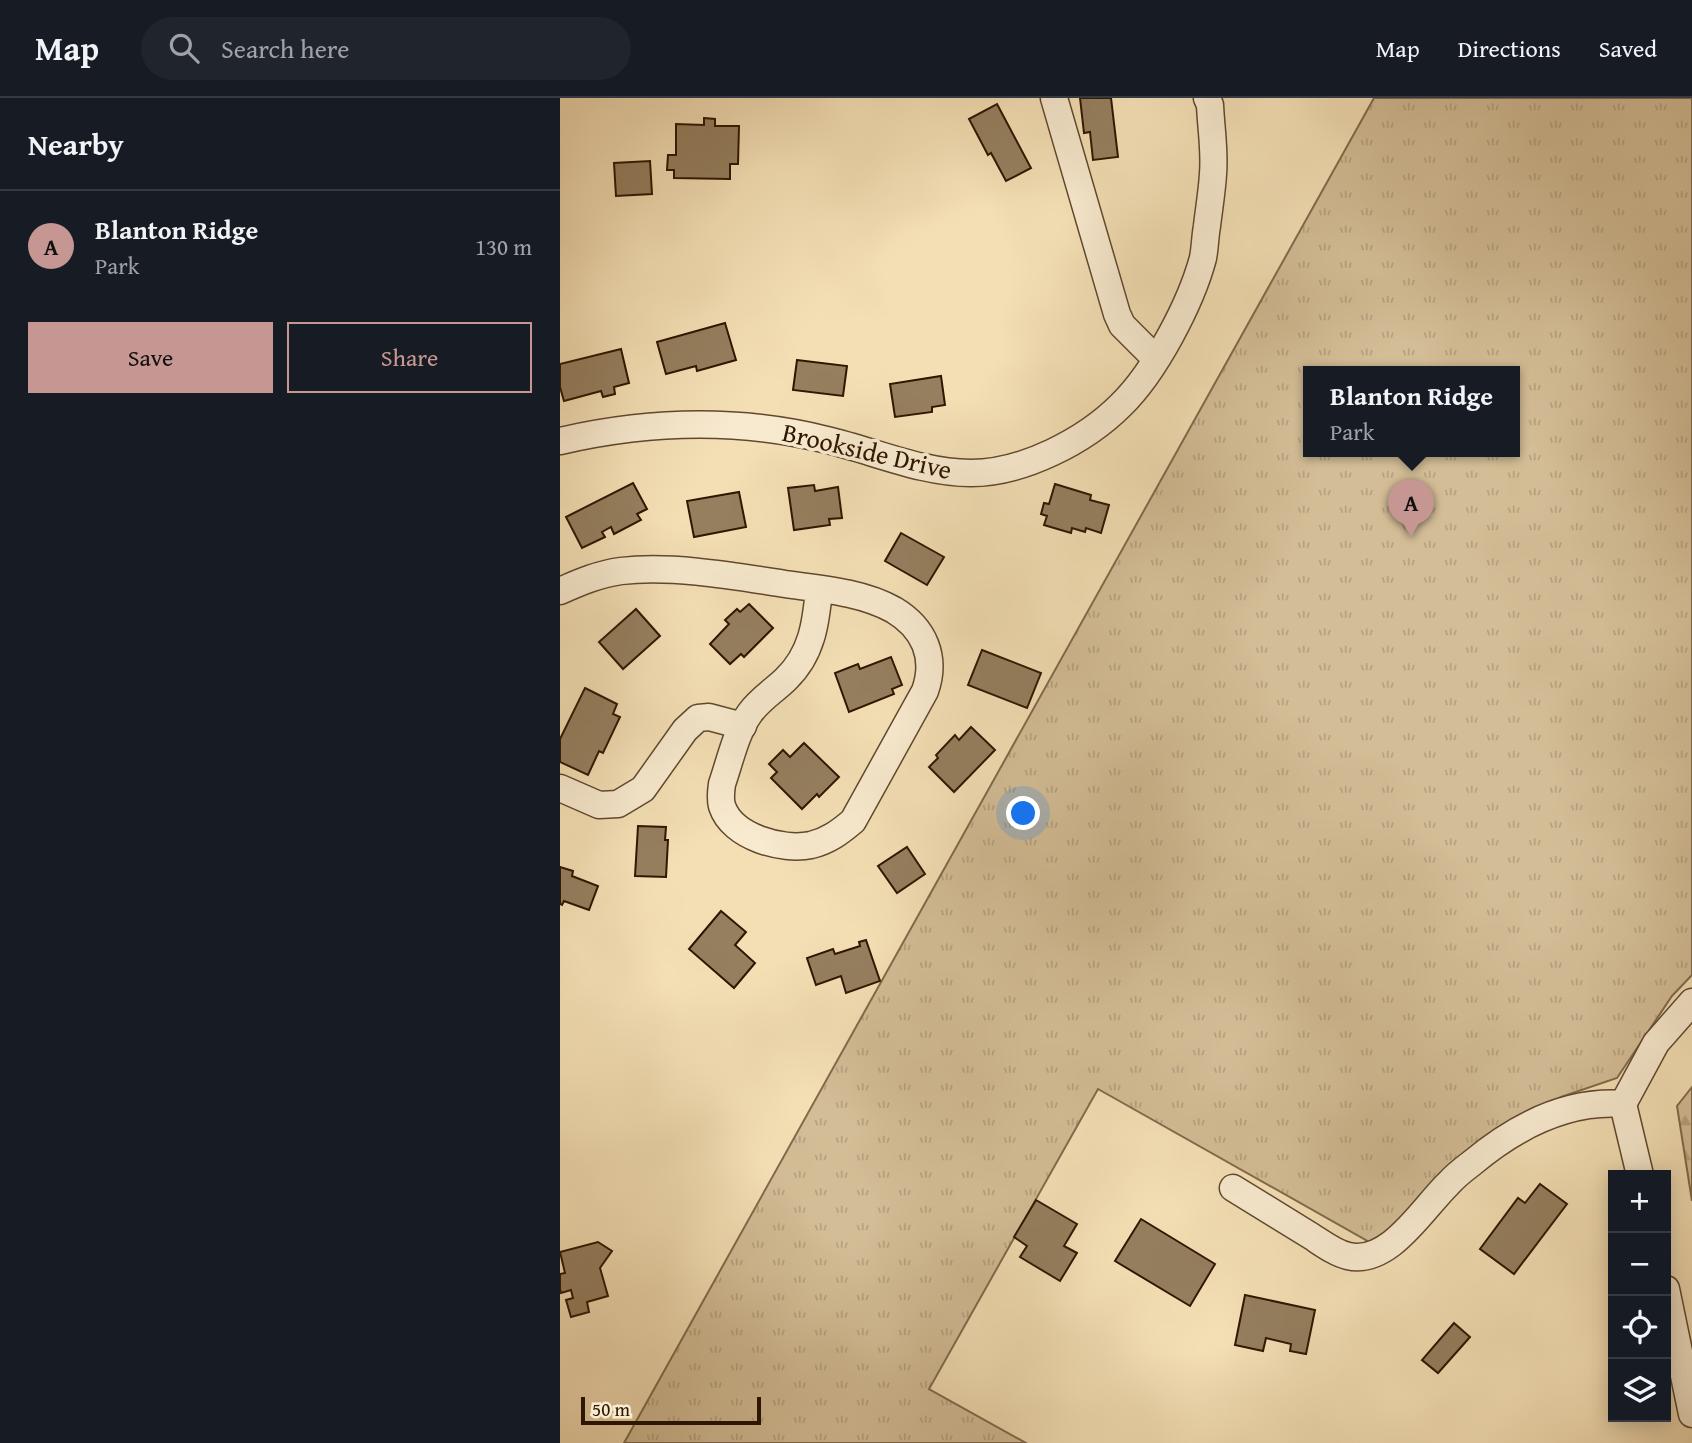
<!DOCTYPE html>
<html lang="en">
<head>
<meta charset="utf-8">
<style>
	body { margin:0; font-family:"Gentium Book Plus",serif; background:#20242c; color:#f1f3f6 }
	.controls { position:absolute; right:21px; bottom:21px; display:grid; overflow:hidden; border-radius:0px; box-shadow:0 4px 18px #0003 }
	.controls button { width:63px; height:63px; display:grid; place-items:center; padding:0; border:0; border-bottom:2px solid #363941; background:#171b24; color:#f1f3f6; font:35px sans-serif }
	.scale { position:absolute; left:21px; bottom:18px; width:180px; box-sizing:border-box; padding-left:7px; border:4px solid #2f1601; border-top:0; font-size:19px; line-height:24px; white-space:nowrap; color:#2f1601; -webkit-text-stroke:5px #f8eacf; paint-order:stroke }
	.you { position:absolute; left:464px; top:716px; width:24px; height:24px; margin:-18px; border:5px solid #fff; border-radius:50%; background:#1a73e8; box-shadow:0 0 0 10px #1a73e833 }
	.badge { display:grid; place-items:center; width:46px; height:46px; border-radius:50%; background:#c59692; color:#111; font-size:23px; font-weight:700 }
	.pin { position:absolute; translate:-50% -58px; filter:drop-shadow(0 2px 4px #0008) }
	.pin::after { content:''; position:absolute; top:37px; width:24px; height:21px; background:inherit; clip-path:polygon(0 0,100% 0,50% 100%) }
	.popup { position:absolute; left:743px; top:268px; width:217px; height:91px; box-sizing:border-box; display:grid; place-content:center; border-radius:0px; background:#171b24; filter:drop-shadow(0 2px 5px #0005); font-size:23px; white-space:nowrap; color:#9ea1a6 }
	.popup b { font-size:26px; color:#f1f3f6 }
	.popup::after { content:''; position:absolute; left:50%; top:100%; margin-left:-14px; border:14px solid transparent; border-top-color:#171b24 }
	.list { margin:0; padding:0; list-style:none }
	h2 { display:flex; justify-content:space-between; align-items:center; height:91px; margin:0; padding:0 28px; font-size:30px }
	h2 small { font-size:23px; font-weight:400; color:#9ea1a6 }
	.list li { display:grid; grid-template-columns:46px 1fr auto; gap:21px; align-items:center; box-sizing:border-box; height:112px; padding:0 28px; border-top:2px solid #363941 }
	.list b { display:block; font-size:26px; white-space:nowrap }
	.list p { margin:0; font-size:23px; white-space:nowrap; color:#9ea1a6 }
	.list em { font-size:23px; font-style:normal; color:#9ea1a6 }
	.actions { display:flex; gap:14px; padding:21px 28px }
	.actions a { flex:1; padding:16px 0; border:2px solid #c59692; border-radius:0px; text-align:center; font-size:24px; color:#c59692 }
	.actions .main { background:#c59692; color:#111 }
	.icon { flex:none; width:38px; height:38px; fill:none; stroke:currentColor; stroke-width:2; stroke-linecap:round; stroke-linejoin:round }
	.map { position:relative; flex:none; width:1132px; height:1345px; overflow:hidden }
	header { display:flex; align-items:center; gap:42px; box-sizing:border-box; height:98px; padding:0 35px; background:#171b24; border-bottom:2px solid #363941 }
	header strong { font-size:33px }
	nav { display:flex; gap:38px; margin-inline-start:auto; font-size:24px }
	.search { width:490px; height:63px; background:#20242c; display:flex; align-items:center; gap:18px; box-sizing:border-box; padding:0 24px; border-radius:38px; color:#9ea1a6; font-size:26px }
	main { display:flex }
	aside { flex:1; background:#171b24 }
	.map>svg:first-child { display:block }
	.forest { fill:url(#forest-firs); stroke:#816a4c; stroke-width:2 }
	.park { fill:url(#park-tufts); stroke:#816a4c; stroke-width:2; fill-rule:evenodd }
	.building { fill:#957f5f; stroke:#2f1601; stroke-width:2 }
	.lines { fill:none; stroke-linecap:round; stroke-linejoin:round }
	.street-casing { stroke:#60482e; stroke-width:29 }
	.street { stroke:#f8eacf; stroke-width:26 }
	.labels { text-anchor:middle; stroke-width:7; stroke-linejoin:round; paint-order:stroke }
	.street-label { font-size:26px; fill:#2f1601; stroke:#f8eacf }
</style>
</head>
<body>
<header>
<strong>Map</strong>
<div class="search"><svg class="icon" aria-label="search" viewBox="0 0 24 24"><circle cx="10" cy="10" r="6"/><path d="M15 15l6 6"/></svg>Search here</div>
<nav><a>Map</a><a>Directions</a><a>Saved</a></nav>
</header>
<main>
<aside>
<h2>Nearby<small></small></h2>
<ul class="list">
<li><span class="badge">A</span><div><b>Blanton Ridge</b><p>Park</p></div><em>130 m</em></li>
</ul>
<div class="actions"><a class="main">Save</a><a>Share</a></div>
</aside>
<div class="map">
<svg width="1132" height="1345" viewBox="0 0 1132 1345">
	<defs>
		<pattern id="forest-firs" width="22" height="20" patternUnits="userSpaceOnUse" patternTransform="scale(1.75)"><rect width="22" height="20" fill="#d3bd96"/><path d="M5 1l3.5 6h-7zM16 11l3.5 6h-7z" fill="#b5a280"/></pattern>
		<pattern id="park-tufts" width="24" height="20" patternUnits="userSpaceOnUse" patternTransform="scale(1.75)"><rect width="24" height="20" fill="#d3bd96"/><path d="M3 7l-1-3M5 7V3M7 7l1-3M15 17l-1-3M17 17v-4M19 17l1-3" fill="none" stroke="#b5a280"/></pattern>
	</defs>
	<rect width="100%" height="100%" fill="#f4dfb5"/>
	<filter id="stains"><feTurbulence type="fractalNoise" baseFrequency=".00286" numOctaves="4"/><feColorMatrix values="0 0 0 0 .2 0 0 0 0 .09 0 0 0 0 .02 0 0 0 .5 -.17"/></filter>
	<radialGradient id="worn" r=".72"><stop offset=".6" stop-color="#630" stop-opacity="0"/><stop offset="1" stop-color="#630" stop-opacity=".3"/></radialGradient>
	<path class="forest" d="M1132 989V1103L1117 1008Z"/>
	<path class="park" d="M814 0H1132V877L1112 898 1057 980 1001 999 952 1025 834 1134 813 1146 538 991 369 1291 466 1345H64ZM748 273H954V353H748Z"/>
	<g class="building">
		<path d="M520 0H551L558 59 533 62 530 34 524 35Z"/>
		<path d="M437 6 471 70 446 83 431 55 428 57 409 21Z"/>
		<path d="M144 20 155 21V28H179L178 66H170V81L114 80V72H107L108 57H116V26L144 27Z"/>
		<path d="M90 63 92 96 56 98 54 65Z"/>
		<path d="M165 225 176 262 137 273 136 268 106 276 97 244Z"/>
		<path d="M61 251 69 285 54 289 55 296 43 299 41 293 4 303 0 289V266Z"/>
		<path d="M237 262 287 268 283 298 233 292Z"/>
		<path d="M381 278 385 307 372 309V314L335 319 330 286Z"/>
		<path d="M73 385 87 411 77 416 81 422 54 436 51 429 42 434 45 439 22 450 6 419Z"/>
		<path d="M495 386 531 397 530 402 549 407 541 435 526 430 525 434 512 430 511 435 484 427 487 418 481 416 484 405 489 406Z"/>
		<path d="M254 387 255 393 278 389 282 420 269 421 270 427 234 432 228 390Z"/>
		<path d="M179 394 186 429 134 439 127 403Z"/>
		<path d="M341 435 384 459 367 487 325 463Z"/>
		<path d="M189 506 213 530 184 559 181 556 170 566 150 546 169 526 165 522 177 511 180 514Z"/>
		<path d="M76 511 100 538 63 571 39 544Z"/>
		<path d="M422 552 481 575 467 610 408 587Z"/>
		<path d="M331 559 342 587 332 591 334 596 289 614 275 575 298 566 300 571Z"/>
		<path d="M25 590 57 606 53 616 60 619 43 655 39 653 28 677 0 664V641Z"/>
		<path d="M411 629 435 652 394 694 369 669 378 660 376 657 395 637 399 642Z"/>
		<path d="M244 645 279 679 259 699 257 696 242 711 211 680 217 674 209 666 223 652 230 659Z"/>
		<path d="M78 728 106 729 105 742H108L106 779 75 778Z"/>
		<path d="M347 749 365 776 337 795 318 768Z"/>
		<path d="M0 769 13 773 12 778 38 788 29 812 4 803 2 807 0 806Z"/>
		<path d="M161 813 186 834 175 847 195 865 174 890 129 851Z"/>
		<path d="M306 842 320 883 286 895 281 878 256 887 247 860 273 851 275 856 300 848 299 844Z"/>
		<path d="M980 1086 1007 1106 954 1176 920 1151 958 1100 965 1105Z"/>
		<path d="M476 1102 517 1126 504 1148 517 1155 500 1183 460 1159 467 1148 454 1139Z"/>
		<path d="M581 1121 655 1166 630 1208 555 1163Z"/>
		<path d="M38 1144 52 1153 40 1170 48 1198 27 1204 29 1214 11 1219 6 1202 13 1200 11 1192 1 1195 0 1191V1176L5 1175 0 1154Z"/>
		<path d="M685 1197 755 1212 746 1256 730 1253 731 1246 706 1240 703 1253 675 1247Z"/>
		<path d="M894 1225 910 1239 878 1275 862 1262Z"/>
	</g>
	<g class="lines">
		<g class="street-casing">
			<g id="street">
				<path d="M494 0 557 216 562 227 596 261"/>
				<path d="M0 343C87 323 179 320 267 342 314 353 362 375 411 375 463 375 525 343 561 307 595 274 631 205 643 160 645 150 645 139 647 128 649 111 652 93 653 76 655 53 651 30 650 7L647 0"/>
				<path d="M0 493C20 484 39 476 61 473 112 467 174 478 225 486 261 491 302 494 334 512 364 530 377 559 365 593L293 723C280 734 268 743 251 747 222 753 172 739 162 708 160 701 161 693 162 686 170 663 176 634 190 615 200 601 215 592 226 581 252 556 256 525 259 491"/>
				<path d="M0 690 39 707 58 706 83 691 125 632 138 620 149 619 183 628"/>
				<path d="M1063 1006 1096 945 1132 904"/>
				<path d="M1063 1006 1080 1077"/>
				<path d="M673 1090C699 1106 725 1122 751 1138 762 1145 775 1155 788 1158 829 1168 863 1110 888 1086 895 1078 904 1071 912 1065 955 1029 1005 1002 1063 1006"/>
				<path d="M1106 1191 1132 1316"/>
			</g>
		</g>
		<use href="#street" class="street"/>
	</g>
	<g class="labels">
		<g class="street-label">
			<text transform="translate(307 353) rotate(13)" y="9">Brookside Drive</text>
		</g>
	</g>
	<rect width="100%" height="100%" filter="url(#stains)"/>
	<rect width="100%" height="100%" fill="url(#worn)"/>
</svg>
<div class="controls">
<button>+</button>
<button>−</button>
<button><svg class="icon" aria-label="locate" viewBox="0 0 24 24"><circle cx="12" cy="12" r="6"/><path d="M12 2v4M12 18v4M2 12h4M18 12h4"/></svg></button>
<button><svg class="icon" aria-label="layers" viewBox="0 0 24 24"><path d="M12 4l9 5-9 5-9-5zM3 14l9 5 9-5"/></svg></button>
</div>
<div class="scale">50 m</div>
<div class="you"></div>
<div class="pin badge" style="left:851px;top:439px">A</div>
<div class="popup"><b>Blanton Ridge</b>Park</div>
</div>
</main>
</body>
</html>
